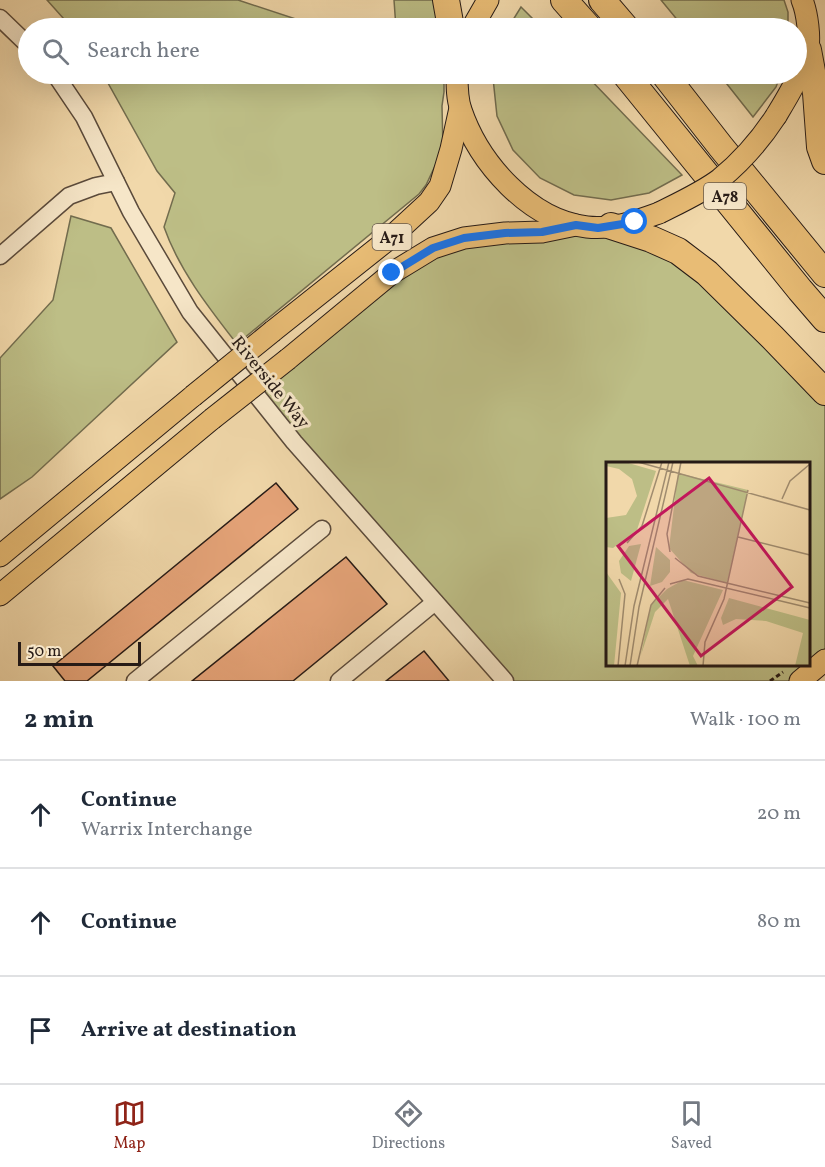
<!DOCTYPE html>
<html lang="en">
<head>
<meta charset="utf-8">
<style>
	body { margin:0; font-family:Vollkorn,serif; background:#f6f6f7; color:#1f2937 }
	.scale { position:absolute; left:18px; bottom:15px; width:123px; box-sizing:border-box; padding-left:6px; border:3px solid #271b16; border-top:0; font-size:16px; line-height:21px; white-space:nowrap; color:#271b16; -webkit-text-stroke:4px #f6e6c8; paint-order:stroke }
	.stop { position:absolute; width:18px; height:18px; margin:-14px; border:4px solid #1a73e8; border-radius:50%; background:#fff }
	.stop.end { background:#1a73e8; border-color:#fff; box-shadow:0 2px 6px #0008 }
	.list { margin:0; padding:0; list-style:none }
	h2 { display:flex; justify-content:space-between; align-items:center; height:78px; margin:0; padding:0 24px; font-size:26px }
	h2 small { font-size:20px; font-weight:400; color:#747a83 }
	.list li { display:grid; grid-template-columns:39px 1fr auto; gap:18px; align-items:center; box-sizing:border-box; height:108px; padding:0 24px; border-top:2px solid #e0e1e3 }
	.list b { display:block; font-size:22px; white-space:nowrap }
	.list p { margin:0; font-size:20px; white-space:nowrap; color:#747a83 }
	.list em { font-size:20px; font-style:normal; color:#747a83 }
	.icon { flex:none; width:33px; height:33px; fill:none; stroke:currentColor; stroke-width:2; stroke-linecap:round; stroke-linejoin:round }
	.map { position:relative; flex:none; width:825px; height:681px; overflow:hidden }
	.search { position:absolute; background:#fff; box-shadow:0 6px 24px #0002; left:18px; right:18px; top:18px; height:66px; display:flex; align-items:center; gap:15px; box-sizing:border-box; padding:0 21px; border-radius:33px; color:#747a83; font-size:22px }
	.sheet { height:402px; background:#fff }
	nav { display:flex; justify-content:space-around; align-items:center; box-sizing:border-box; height:84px; border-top:2px solid #e0e1e3; background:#fff; font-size:16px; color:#747a83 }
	nav a { display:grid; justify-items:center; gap:3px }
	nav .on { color:#8f2418 }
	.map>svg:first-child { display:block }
	.green { fill:#bdbe86; stroke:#726c4e; stroke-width:1.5; fill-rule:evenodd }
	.building { fill:#e6a479; stroke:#271b16; stroke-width:1.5 }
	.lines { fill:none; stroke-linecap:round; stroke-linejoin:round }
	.minor-casing { stroke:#5a4a3b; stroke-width:19 }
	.major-casing { stroke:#271b16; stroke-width:23 }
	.highway-casing { stroke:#271b16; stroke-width:28 }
	.path { stroke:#271b16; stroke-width:3; stroke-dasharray:4.5 3; stroke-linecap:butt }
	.minor { stroke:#f6e6c8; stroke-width:16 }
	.major { stroke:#e8bc75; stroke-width:21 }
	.highway { stroke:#e8bc75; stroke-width:26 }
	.major-bridge-casing { stroke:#271b16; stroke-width:23; stroke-linecap:butt }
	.major-bridge { stroke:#e8bc75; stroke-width:21 }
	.route { stroke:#1a73e8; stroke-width:8 }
	.labels { text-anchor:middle; stroke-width:6; stroke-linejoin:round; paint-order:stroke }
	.shield { fill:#f6e6c8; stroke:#65584b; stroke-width:1.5 }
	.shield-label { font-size:16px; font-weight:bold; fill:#271b16 }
	.street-label { font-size:18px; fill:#271b16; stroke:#f6e6c8 }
	.inset-road { fill:none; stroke:#a08c6f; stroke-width:1.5 }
	.view { fill:#c2185b; fill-opacity:0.15; stroke:#c2185b; stroke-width:3 }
	.inset-edge { fill:none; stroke:#271b16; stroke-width:3 }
</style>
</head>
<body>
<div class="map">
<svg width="825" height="681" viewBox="0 0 825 681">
	<rect width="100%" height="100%" fill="#f1d8aa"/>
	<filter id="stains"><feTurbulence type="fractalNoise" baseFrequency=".00333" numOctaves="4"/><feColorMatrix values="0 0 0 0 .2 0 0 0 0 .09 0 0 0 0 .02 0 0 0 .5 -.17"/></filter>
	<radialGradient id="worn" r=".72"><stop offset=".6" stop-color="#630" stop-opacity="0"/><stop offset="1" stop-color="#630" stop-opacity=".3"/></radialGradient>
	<g class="green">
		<path d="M47 0H238L323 28H72Z"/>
		<path d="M394 0H442L444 28H396Z"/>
		<path d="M661 0H784L788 12V28H684Z"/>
		<path d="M521 7 542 28H508Z"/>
		<path d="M103 74H444V92L442 106 443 149 426 185 419 194 237 344C209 308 179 270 164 227L175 193 157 171Z"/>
		<path d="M494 74H585L682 175 649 193 611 200 574 195 540 178 513 150 497 116 493 78Z"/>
		<path d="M719 74H781L776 87 753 117Z"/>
		<path d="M71 216 111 228 177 342 32 477 0 499V358L53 300Z"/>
		<path d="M542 232 635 233 689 260 825 403V660L800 681H505L254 386 433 248ZM608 464H808V664H608Z"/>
	</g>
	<g class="building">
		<path d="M276 483 298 509 87 681H65L53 666Z"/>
		<path d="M346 557 387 604 293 681H192Z"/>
		<path d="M424 651 449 681H386Z"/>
	</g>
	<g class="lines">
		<g class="minor-casing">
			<g id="minor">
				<path d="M0 18 28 45"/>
				<path d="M55 74 84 117 131 212 190 312 294 442 505 681"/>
				<path d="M0 256 69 196 96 186 116 182"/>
				<path d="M135 681 322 529"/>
				<path d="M339 681 435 602"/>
			</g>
		</g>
		<g class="major-casing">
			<g id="major">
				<path d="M472 28 488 0"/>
				<path d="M457 74C457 86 457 99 461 110 479 163 529 220 587 227 612 230 637 221 659 213"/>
				<path d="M776 116C788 96 801 75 807 52 811 39 807 12 802 0"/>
				<path d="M273 331 390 238 429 202 440 186 451 149 460 108"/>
				<path d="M288 359 392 273 433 248 464 238 505 233 542 232 576 225"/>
				<path d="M0 556 193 396"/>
				<path d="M0 595 212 419"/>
				<path d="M800 681 825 660"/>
			</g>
		</g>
		<g class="highway-casing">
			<g id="highway">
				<path d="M446 0 451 28"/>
				<path d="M564 0 589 28"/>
				<path d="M602 0 626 28"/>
				<path d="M808 50 816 93 820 147 825 161"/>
				<path d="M625 74 800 290 825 319"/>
				<path d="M664 74 721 147 825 274"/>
				<path d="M611 226 651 239 678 251 707 273 772 337 825 392"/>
			</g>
		</g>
		<path class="path" d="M770 681 783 672"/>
		<use href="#minor" class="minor"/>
		<use href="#major" class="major"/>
		<use href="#highway" class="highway"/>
		<g class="major-bridge-casing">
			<g id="major-bridge">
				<path d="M659 213C679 203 703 192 720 179 742 161 761 139 776 116"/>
				<path d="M193 396 273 331"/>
				<path d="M212 419 288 359"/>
			</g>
		</g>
		<use href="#major-bridge" class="major-bridge"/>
	</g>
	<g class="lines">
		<path class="route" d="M392 273 433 248 464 238 505 233 542 232 576 225 598 228 635 222"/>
	</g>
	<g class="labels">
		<g class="shield">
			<rect x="704" y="183" width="42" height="26" rx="4.5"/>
			<rect x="372.5" y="224" width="39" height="26" rx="4.5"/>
		</g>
		<g class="shield-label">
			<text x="725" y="202">A78</text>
			<text x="392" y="243">A71</text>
		</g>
		<g class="street-label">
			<text transform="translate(271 382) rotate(51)" y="6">Riverside Way</text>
		</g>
	</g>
	<g transform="translate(606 462)">
		<rect width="204" height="204" fill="#f1d8aa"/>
		<path d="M0 0H19L50 9 31 68 7 86 0 85V56L20 53 31 34 26 17 13 7 0 4ZM72 11 142 28 121 121 85 111 63 86ZM35 82 25 119 15 111 13 99 23 84ZM50 85 64 98V110L56 120 44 124ZM0 110 15 131 8 204H0ZM77 118 117 128 87 194 92 204H84L62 137 49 150 35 193 45 143 61 127ZM123 136 204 158V204H189L197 171 160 159 130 157 117 163 115 156Z" fill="#bdbe86"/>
		<path class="inset-road" d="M32 0 204 48M176 37 184 19 204 2M132 75 204 93M21 81 36 64 56 0M64 90 61 72 75 0M69 96 92 114 204 141M64 122 82 117 204 146M12 204 19 132 13 117M19 204 28 144 63 0M24 204 33 145 67 0M31 204 45 143 59 126M97 204 99 180 118 137 142 28"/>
		<path class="view" d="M103 16 186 125 95 194 12 84Z"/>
		<rect width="204" height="204" class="inset-edge"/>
	</g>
	<rect width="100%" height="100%" filter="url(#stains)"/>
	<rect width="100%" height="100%" fill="url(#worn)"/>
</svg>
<div class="scale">50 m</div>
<div class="stop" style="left:635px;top:222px"></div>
<div class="stop end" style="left:392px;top:273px"></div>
<div class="search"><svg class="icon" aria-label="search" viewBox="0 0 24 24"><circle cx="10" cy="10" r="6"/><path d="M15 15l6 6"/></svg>Search here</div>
</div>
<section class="sheet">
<h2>2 min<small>Walk · 100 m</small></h2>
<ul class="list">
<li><svg class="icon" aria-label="ahead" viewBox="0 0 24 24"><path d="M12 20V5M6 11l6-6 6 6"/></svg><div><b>Continue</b><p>Warrix Interchange</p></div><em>20 m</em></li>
<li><svg class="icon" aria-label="ahead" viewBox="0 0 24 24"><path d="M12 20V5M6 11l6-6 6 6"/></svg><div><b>Continue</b></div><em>80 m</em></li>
<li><svg class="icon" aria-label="arrive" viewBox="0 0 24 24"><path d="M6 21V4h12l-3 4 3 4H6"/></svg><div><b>Arrive at destination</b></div></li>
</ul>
</section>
<nav>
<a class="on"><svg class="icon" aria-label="map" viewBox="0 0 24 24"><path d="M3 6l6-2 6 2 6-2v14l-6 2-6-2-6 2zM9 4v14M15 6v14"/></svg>Map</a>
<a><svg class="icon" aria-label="directions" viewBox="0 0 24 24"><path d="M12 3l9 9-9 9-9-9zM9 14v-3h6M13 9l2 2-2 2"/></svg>Directions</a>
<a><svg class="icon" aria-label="saved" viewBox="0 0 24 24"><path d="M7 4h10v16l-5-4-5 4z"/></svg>Saved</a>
</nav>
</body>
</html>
